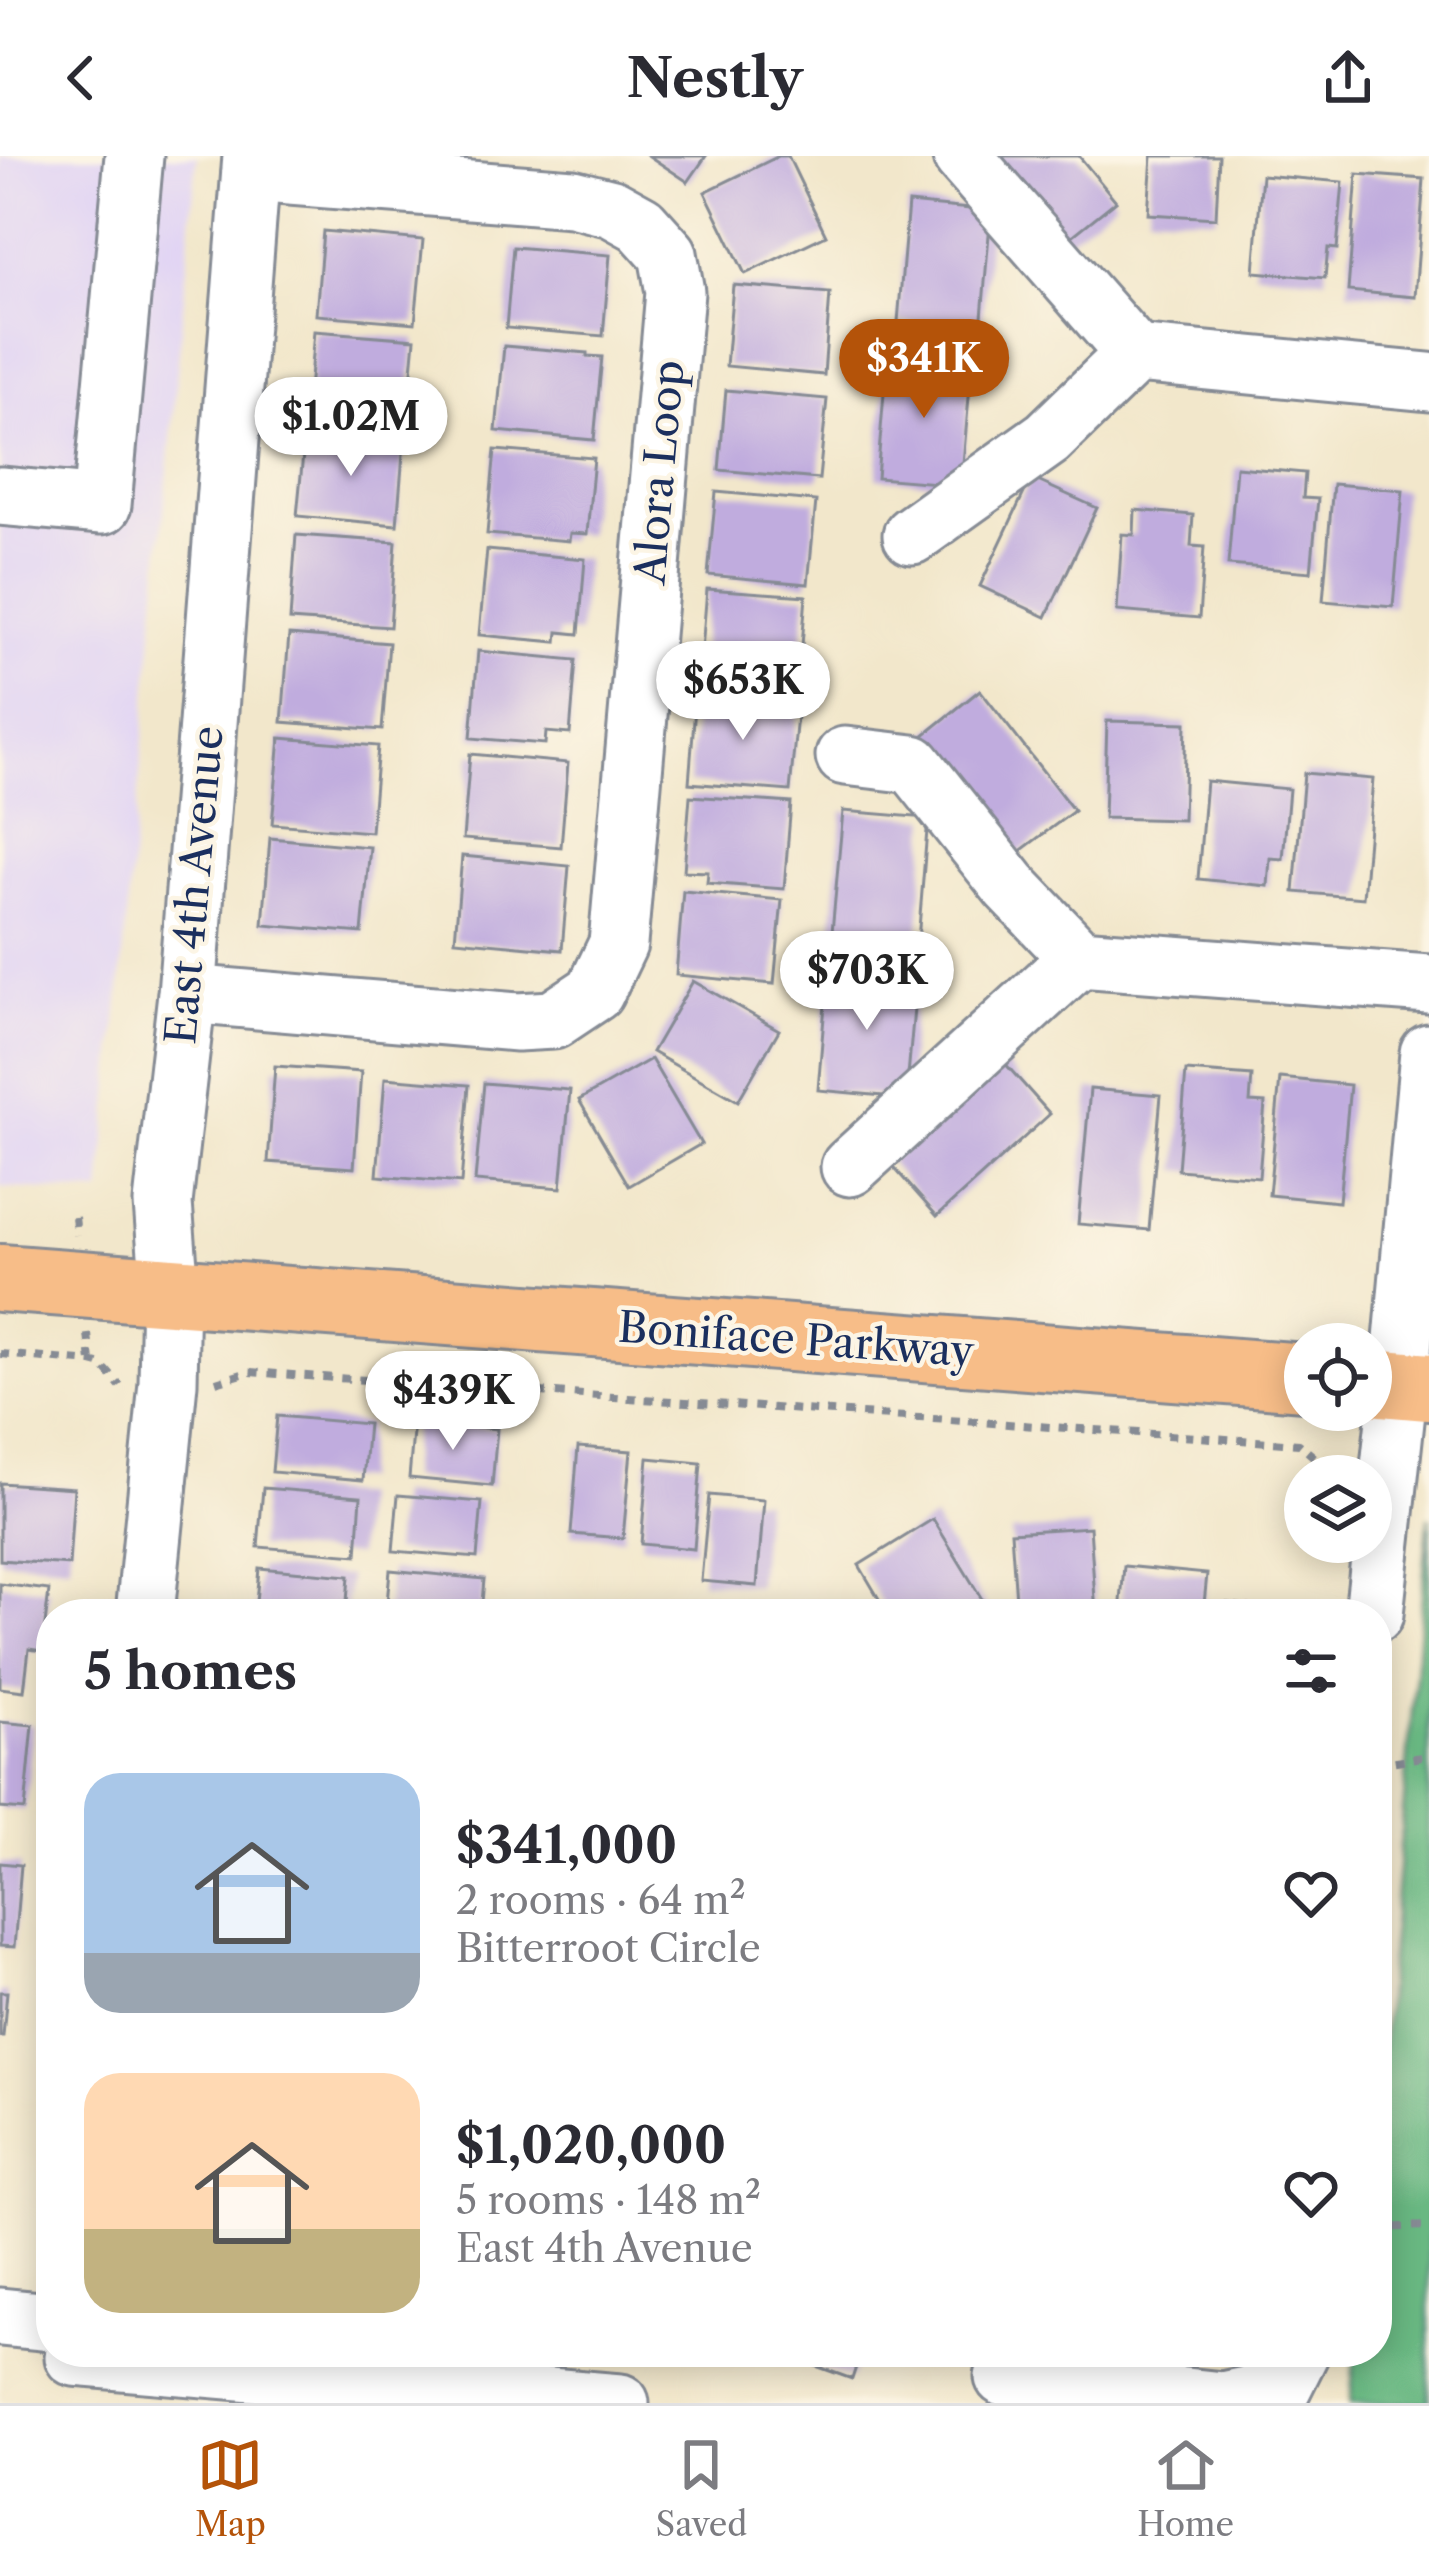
<!DOCTYPE html>
<meta charset="utf-8">
<style>
:root{--surface:#fff;--page:#f2f2f3;--text:#2b2b33;--muted:#7c7c81;--line:#e1e1e2;--accent:#b45309}
body{margin:0;font-family:"Libre Caslon Text",serif;background:var(--page);color:var(--text);height:100vh;display:flex;flex-direction:column;font-size:45px;white-space:nowrap}
*{box-sizing:border-box;margin:0}
p{font-size:39px;color:var(--muted)}
.icon{flex:none;width:66px;height:66px;fill:none;stroke:currentColor;stroke-width:2;stroke-linecap:round;stroke-linejoin:round}
.map{position:relative;flex:1;overflow:hidden}
.drawer{position:absolute;left:36px;top:1443px;width:1356px;height:768px;display:flex;flex-direction:column;background:var(--surface);border-radius:48px;box-shadow:0 6px 30px #0003}
.drawer>*{flex:none}
.fabs{position:absolute;left:1284px;top:1167px;display:grid;gap:24px}
.fabs a{display:grid;place-items:center;width:108px;height:108px;border-radius:50%;background:var(--surface);box-shadow:0 6px 30px #0003;font-size:60px}
.price{position:absolute;translate:-50% -102px;padding:0 27px;border-radius:42px;background:#fff;color:#222;font-size:39px;line-height:78px;filter:drop-shadow(0 3px 6px #0008)}
.price::after{content:'';position:absolute;left:50%;top:72px;width:36px;height:27px;margin-left:-18px;background:inherit;clip-path:polygon(0 0,100% 0,50% 100%)}
.price.active{background:var(--accent);color:#fff}
ul{padding:0;list-style:none}
li{display:flex;align-items:center;gap:36px;height:300px;padding:0 48px}
li span{display:grid;place-items:center;flex:none;width:336px;height:240px;border-radius:36px;color:#555}
li>.icon{margin-inline-start:auto}
span .icon{width:144px;height:144px;fill:#fffc;stroke-width:1}
li b{font-size:51px}
h2{display:flex;justify-content:space-between;align-items:center;height:144px;padding:0 48px;font-size:51px}
header{display:flex;justify-content:space-between;align-items:center;height:156px;padding:0 48px;background:var(--surface);font-size:54px;font-weight:700}
.tabs{display:flex;justify-content:space-around;align-items:center;height:168px;border-top:3px solid var(--line);background:var(--surface);font-size:33px;color:var(--muted)}
.tabs a{display:grid;justify-items:center;gap:6px}
.tabs .active{color:var(--accent)}
.map>svg:first-child{display:block}
</style>
<header><svg class="icon" aria-label="back" viewBox="0 0 24 24"><path d="M15 5l-7 7 7 7"/></svg>Nestly<svg class="icon" aria-label="share" viewBox="0 0 24 24"><path d="M12 15V3M7 8l5-5 5 5M5 13v7h14v-7"/></svg></header>
<div class="map">
<svg width="1429" height="2247" viewBox="0 0 1429 2247">
<rect width="100%" height="100%" fill="#fcf5e5"/>
<filter id="ink" filterUnits="userSpaceOnUse"><feTurbulence type="fractalNoise" baseFrequency=".00833" numOctaves="2"/><feDisplacementMap in="SourceGraphic" scale="24" xChannelSelector="R" yChannelSelector="G"/><feConvolveMatrix kernelMatrix="1 2 1 2 8 2 1 2 1" color-interpolation-filters="sRGB"/></filter>
<filter id="wash" filterUnits="userSpaceOnUse"><feTurbulence type="fractalNoise" baseFrequency=".004" numOctaves="4" result="noise"/><feDisplacementMap in="SourceGraphic" scale="48" xChannelSelector="R" yChannelSelector="G"/><feGaussianBlur stdDeviation="2.7" result="paint"/><feColorMatrix in="noise" values="0 0 0 0 0 0 0 0 0 0 0 0 0 0 0 0 0 1.4 0 .05"/><feComposite in="paint" operator="in"/></filter>
<g filter="url(#wash)">
<rect width="100%" height="100%" fill="#f2e7cb"/>
<polygon fill="#e1d4f4" points="0,0 197,0 101,1037 0,1031"/>
<polygon fill="#69b882" stroke="#427470" stroke-width="3" points="1429,1361 1429,2247 1350,2247 1355,2196 1377,2196 1377,1948"/>
<g id="blocks">
<g fill="#c0acde">
<polygon points="649,0 706,0 688,26"/>
<polygon points="779,0 788,0 826,79 745,118 705,36"/>
<polygon points="987,0 1079,0 1116,45 1060,90"/>
<polygon points="1152,0 1219,0 1216,62 1148,58"/>
<polygon points="1357,18 1424,23 1415,141 1348,135"/>
<polygon points="1262,19 1343,26 1337,93 1328,92 1325,122 1254,116"/>
<polygon points="908,47 991,55 981,173 898,166"/>
<polygon points="323,75 423,84 415,167 316,159"/>
<polygon points="513,91 610,99 603,180 506,172"/>
<polygon points="733,129 830,137 824,219 726,210"/>
<polygon points="314,175 415,183 407,268 307,259"/>
<polygon points="504,190 587,197 587,200 602,201 594,284 496,275"/>
<polygon points="887,201 972,208 961,329 877,322"/>
<polygon points="726,234 827,243 819,323 719,314"/>
<polygon points="305,278 404,286 397,369 297,360"/>
<polygon points="495,294 594,302 587,378 570,377 569,385 487,378"/>
<polygon points="1236,311 1305,317 1303,342 1318,343 1311,416 1228,409"/>
<polygon points="1031,322 1097,352 1046,461 980,430"/>
<polygon points="1333,328 1403,334 1393,451 1323,445"/>
<polygon points="716,336 816,345 808,428 708,419"/>
<polygon points="1135,354 1193,359 1191,390 1204,391 1199,462 1117,455 1122,378 1134,379"/>
<polygon points="296,379 396,386 390,471 290,464"/>
<polygon points="487,394 585,403 579,478 558,476 557,486 479,479"/>
<polygon points="707,433 806,440 799,526 700,518"/>
<polygon points="289,479 389,487 382,574 282,566"/>
<polygon points="478,495 576,504 570,578 546,576 545,588 471,582"/>
<polygon points="980,534 1074,655 1015,699 923,580"/>
<polygon points="696,539 798,548 790,635 689,627"/>
<polygon points="1107,565 1186,567 1183,664 1104,662"/>
<polygon points="280,582 378,590 371,676 272,668"/>
<polygon points="470,598 568,607 561,691 463,683"/>
<polygon points="1304,617 1373,623 1363,742 1294,736"/>
<polygon points="1206,625 1289,633 1283,703 1270,702 1268,730 1198,723"/>
<polygon points="690,640 791,647 784,733 707,727 708,716 684,715"/>
<polygon points="843,655 928,662 918,784 832,776"/>
<polygon points="270,682 370,691 362,777 263,769"/>
<polygon points="462,700 569,710 562,794 455,784"/>
<polygon points="683,735 782,744 774,828 676,819"/>
<polygon points="828,812 917,819 906,942 818,934"/>
<polygon points="693,825 779,874 738,945 652,896"/>
<polygon points="651,903 701,988 629,1030 579,944"/>
<polygon points="1002,904 1050,958 937,1060 889,1006"/>
<polygon points="275,910 361,916 354,1012 268,1006"/>
<polygon points="1186,915 1252,920 1250,946 1265,947 1259,1021 1178,1014"/>
<polygon points="385,922 469,929 461,1027 377,1020"/>
<polygon points="1280,922 1350,929 1339,1046 1269,1039"/>
<polygon points="484,927 570,934 561,1032 475,1025"/>
<polygon points="1090,933 1161,939 1149,1074 1078,1068"/>
<polygon points="277,1260 368,1268 363,1324 272,1316"/>
<polygon points="414,1265 497,1273 492,1330 409,1322"/>
<polygon points="578,1291 631,1295 623,1382 571,1378"/>
<polygon points="648,1302 701,1307 694,1393 641,1388"/>
<polygon points="0,1327 74,1332 69,1409 0,1404"/>
<polygon points="263,1332 361,1340 357,1399 258,1391"/>
<polygon points="398,1339 482,1346 477,1402 393,1395"/>
<polygon points="709,1339 764,1344 757,1430 701,1425"/>
<polygon points="933,1363 988,1453 980,1458 888,1458 859,1409"/>
<polygon points="1090,1371 1096,1458 1017,1458 1011,1376"/>
<polygon points="1124,1410 1207,1418 1203,1458 1120,1458"/>
<polygon points="259,1412 349,1420 346,1458 255,1458"/>
<polygon points="390,1414 484,1423 481,1458 386,1458"/>
<polygon points="0,1428 49,1434 42,1495 29,1493 24,1535 0,1532"/>
<polygon points="1227,1447 1303,1455 1303,1458 1226,1458"/>
<polygon points="0,1566 33,1569 25,1654 0,1652"/>
<polygon points="0,1707 21,1709 14,1791 0,1790"/>
<polygon points="0,1836 7,1836 3,1880 0,1880"/>
<polygon points="777,2196 861,2196 852,2223"/>
</g>
</g>
</g>
<g filter="url(#ink)">
<use href="#blocks" fill-opacity="0" stroke="#868b94" stroke-width="3"/>
<g fill="none" stroke-linecap="round" stroke-linejoin="round">
<g stroke="#868b94" stroke-width="63">
<g id="minor">
<polyline points="962,0 1135,198"/>
<polyline points="1135,198 1429,226"/>
<polyline points="0,340 102,349 134,0"/>
<polyline points="912,379 1048,282 1135,198"/>
<polyline points="845,600 913,608 1010,730 1079,802"/>
<polyline points="1079,802 1429,828"/>
<polyline points="187,838 517,866 553,864 595,836 618,788 675,136 668,98 641,68 612,52 572,42 251,17"/>
<polyline points="850,1011 1079,802"/>
<polyline points="145,1458 168,1227 170,1135 163,1047 187,838 252,0"/>
<polyline points="1374,1458 1399,1228 1429,897"/>
<polyline points="0,2161 51,2166"/>
<polyline points="74,2201 620,2247"/>
<polyline points="1004,2221 1222,2245 1282,2232 1300,2196"/>
</g>
</g>
<g stroke="#868b94" stroke-width="72">
<g id="major">
<polyline points="0,1122 1305,1221"/>
<polyline points="1371,1226 1429,1231"/>
</g>
</g>
<g stroke="#868b94" stroke-width="8" stroke-dasharray="9 9" stroke-linecap="butt">
<polyline points="75,1061 77,1079"/>
<polyline points="88,1178 91,1206"/>
<polyline points="0,1198 91,1206 102,1209 120,1230"/>
<polyline points="216,1226 249,1216 1299,1288 1336,1320"/>
<polyline points="1377,1608 1429,1600"/>
<polyline points="1377,2072 1429,2070"/>
</g>
<use href="#minor" stroke="#fff" stroke-width="57"/>
<use href="#major" stroke="#f7bd88" stroke-width="66"/>
</g>
</g>
<g text-anchor="middle" dominant-baseline="central" stroke-width="9" stroke-linejoin="round" paint-order="stroke">
<g font-size="42" fill="#1b2f5e" stroke="#fcf5e5">
<text transform="translate(659 316) rotate(-85)">Alora Loop</text>
<text transform="translate(194 729) rotate(-85)">East 4th Avenue</text>
<text transform="translate(796 1183) rotate(4)">Boniface Parkway</text>
</g>
</g>
</svg>
<div class="fabs">
<a><svg class="icon" aria-label="locate" viewBox="0 0 24 24"><circle cx="12" cy="12" r="6"/><path d="M12 2v4M12 18v4M2 12h4M18 12h4"/></svg></a>
<a><svg class="icon" aria-label="layers" viewBox="0 0 24 24"><path d="M12 4l9 5-9 5-9-5zM3 14l9 5 9-5"/></svg></a>
</div>
<b class="price active" style="left:924px;top:265px">$341K</b>
<b class="price" style="left:351px;top:323px">$1.02M</b>
<b class="price" style="left:743px;top:587px">$653K</b>
<b class="price" style="left:867px;top:877px">$703K</b>
<b class="price" style="left:453px;top:1297px">$439K</b>
<section class="drawer">
<h2>5 homes<svg class="icon" aria-label="filters" viewBox="0 0 24 24"><path d="M4 7h16M4 17h16"/><circle cx="9" cy="7" r="2"/><circle cx="15" cy="17" r="2"/></svg></h2>
<ul>
<li><span style="background:linear-gradient(#a9c7e8 75%,#9aa5b1 0)"><svg class="icon" aria-label="home" viewBox="0 0 24 24"><path d="M3 11l9-7 9 7M6 9v11h12V9"/></svg></span><div><b>$341,000</b><p>2 rooms · 64 m²</p><p>Bitterroot Circle</p></div><svg class="icon" aria-label="heart" viewBox="0 0 24 24"><path d="M12 20l-8-8c-3-5 5-10 8-4 3-6 11-1 8 4z"/></svg></li>
<li><span style="background:linear-gradient(#ffd9b3 65%,#c2b280 0)"><svg class="icon" aria-label="home" viewBox="0 0 24 24"><path d="M3 11l9-7 9 7M6 9v11h12V9"/></svg></span><div><b>$1,020,000</b><p>5 rooms · 148 m²</p><p>East 4th Avenue</p></div><svg class="icon" aria-label="heart" viewBox="0 0 24 24"><path d="M12 20l-8-8c-3-5 5-10 8-4 3-6 11-1 8 4z"/></svg></li>
</ul>
</section>
</div>
<nav class="tabs">
<a class="active"><svg class="icon" aria-label="map" viewBox="0 0 24 24"><path d="M3 6l6-2 6 2 6-2v14l-6 2-6-2-6 2zM9 4v14M15 6v14"/></svg>Map</a>
<a><svg class="icon" aria-label="saved" viewBox="0 0 24 24"><path d="M7 4h10v16l-5-4-5 4z"/></svg>Saved</a>
<a><svg class="icon" aria-label="home" viewBox="0 0 24 24"><path d="M3 11l9-7 9 7M6 9v11h12V9"/></svg>Home</a>
</nav>
